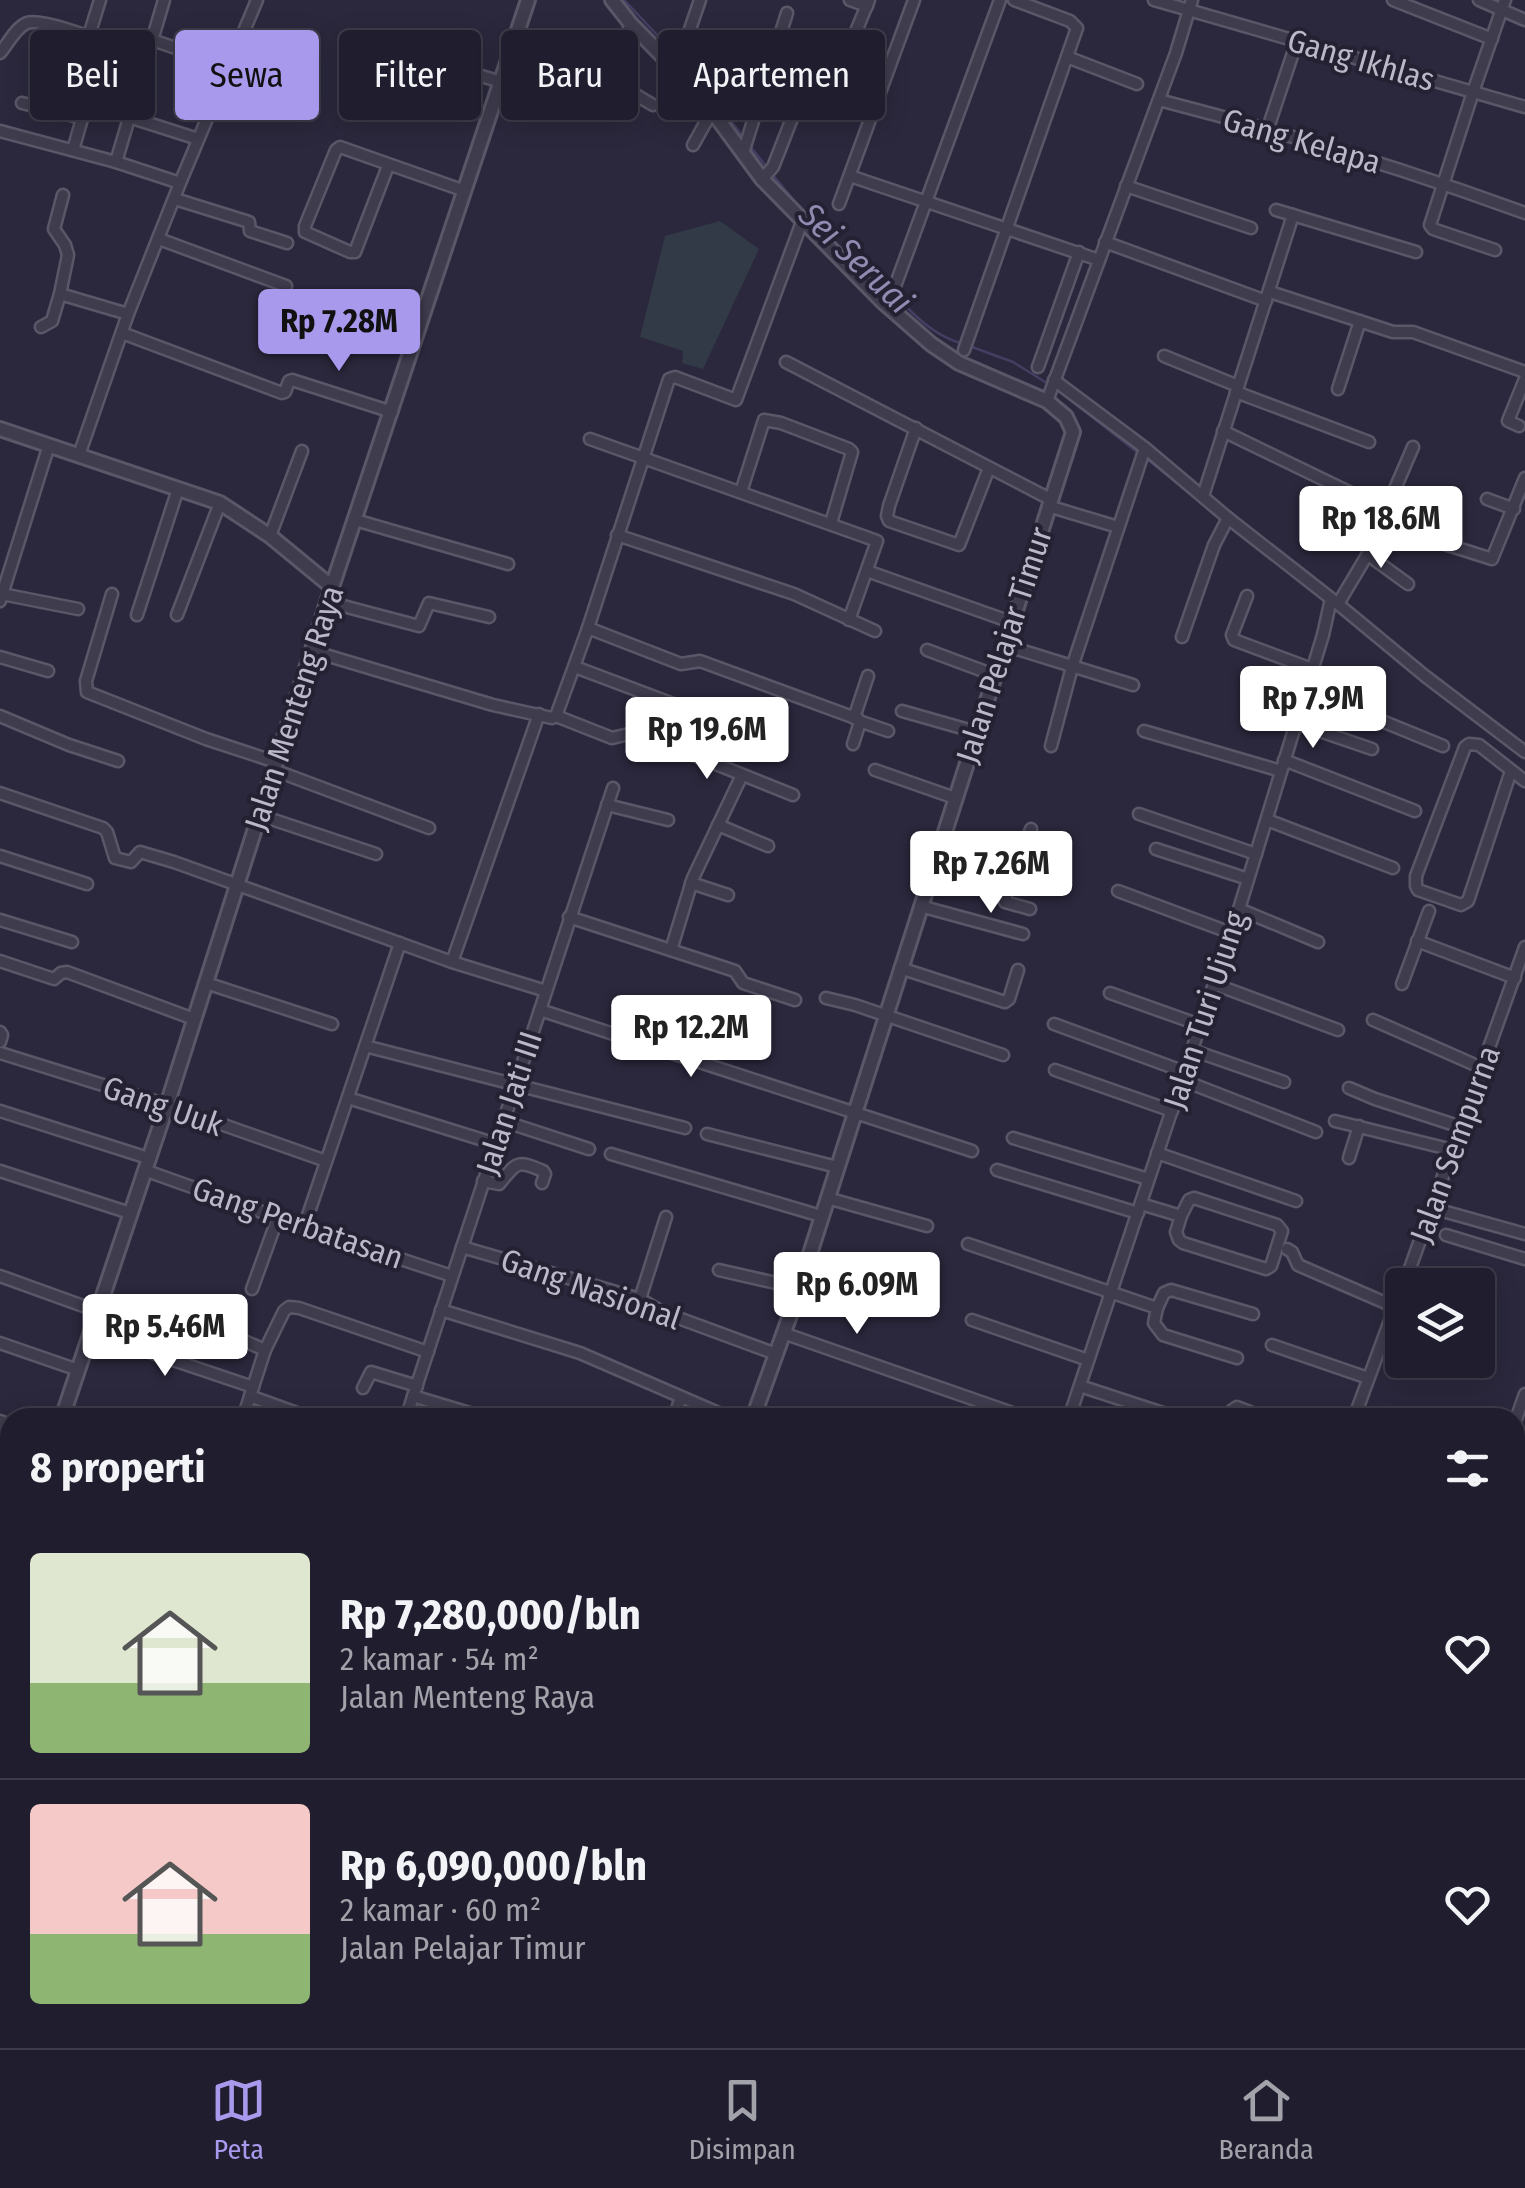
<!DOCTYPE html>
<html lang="id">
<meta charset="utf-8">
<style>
:root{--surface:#201e2e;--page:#2d2b3a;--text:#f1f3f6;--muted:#a2a2aa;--line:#3d3c4a;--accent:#a999ed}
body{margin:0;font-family:"Fira Sans Condensed",sans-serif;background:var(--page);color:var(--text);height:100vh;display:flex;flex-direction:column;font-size:38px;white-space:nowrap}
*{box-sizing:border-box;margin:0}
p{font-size:32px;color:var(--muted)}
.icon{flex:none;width:55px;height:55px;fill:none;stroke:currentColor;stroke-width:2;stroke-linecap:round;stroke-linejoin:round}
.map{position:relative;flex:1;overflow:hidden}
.drawer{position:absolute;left:0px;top:1408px;width:1525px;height:642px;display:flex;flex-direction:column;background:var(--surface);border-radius:30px 30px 0 0;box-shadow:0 5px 25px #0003,0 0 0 2px var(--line)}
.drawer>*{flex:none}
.top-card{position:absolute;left:30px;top:30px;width:1000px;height:90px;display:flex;gap:20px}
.controls{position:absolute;left:1385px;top:1268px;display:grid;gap:20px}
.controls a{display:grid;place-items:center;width:110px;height:110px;border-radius:10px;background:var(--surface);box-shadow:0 5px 25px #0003,0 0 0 2px var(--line);font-size:50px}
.price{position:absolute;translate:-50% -85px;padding:0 22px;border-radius:10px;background:#fff;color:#222;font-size:32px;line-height:65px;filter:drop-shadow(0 2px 5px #0008)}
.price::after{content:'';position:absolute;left:50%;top:60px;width:30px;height:22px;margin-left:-15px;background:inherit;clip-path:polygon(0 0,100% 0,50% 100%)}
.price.selected{background:var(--accent);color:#111}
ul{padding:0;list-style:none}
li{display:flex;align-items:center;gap:30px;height:250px;padding:0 30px}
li+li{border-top:2px solid var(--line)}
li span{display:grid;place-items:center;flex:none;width:280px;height:200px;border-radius:10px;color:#555}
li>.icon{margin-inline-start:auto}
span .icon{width:120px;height:120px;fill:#fffc;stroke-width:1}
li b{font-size:42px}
h2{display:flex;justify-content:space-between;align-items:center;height:120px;padding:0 30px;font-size:42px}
.chip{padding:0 35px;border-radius:10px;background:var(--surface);box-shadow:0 5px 25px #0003,0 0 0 2px var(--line);font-size:35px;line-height:90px}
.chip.selected{background:var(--accent);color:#111}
.menu{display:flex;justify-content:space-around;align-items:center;height:140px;border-top:2px solid var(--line);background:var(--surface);font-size:28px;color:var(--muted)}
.menu a{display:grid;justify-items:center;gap:5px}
.menu .selected{color:var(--accent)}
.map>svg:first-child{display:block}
</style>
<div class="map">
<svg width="1525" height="2048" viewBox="0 0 1525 2048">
<rect width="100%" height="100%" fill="#2b283d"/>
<polygon fill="#313a46" points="720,221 759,249 703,369 682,363 683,351 640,337 665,236"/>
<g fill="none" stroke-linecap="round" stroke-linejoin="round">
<g stroke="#443e62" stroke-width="2.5">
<polyline points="624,0 678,57"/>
<polyline points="684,63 699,79 744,138"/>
<polyline points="749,145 766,166"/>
<polyline points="771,173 807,216"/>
<path d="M830 240C848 255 868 269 885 286 909 308 927 333 960 343"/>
<polyline points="972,347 1013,362 1050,385"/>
<polyline points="1056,389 1137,452"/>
<polyline points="1147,459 1219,517"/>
<polyline points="1233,528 1289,572"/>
</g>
<g stroke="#5a5768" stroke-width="15">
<g id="minor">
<polyline points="850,0 867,6"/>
<polyline points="1154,0 1525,107"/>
<polyline points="1393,0 1492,39"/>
<polyline points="1479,0 1525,20"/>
<polyline points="91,29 100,0"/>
<polyline points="152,40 229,66"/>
<path d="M0 53C8 44 15 28 27 23 40 18 91 37 104 43L73 150"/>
<polyline points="1067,57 1137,84"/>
<polyline points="842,65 869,0"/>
<polyline points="676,70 700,0"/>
<polyline points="607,78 653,105"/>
<polyline points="598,99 631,24"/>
<path d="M1159 100C1283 132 1405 169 1525 213"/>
<polyline points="22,103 82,118"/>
<polyline points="401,107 385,100 382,96 400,51 501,82"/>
<polyline points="129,117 198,139"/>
<polyline points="1268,128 1297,41"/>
<polyline points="0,131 116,162 180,183"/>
<polyline points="693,145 712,111"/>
<polyline points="743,153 787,13"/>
<polyline points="116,162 164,0"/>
<polyline points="388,166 355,252 350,252 305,232 305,226 336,150 340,147 465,191"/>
<polyline points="850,176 1099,260"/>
<polyline points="762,179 773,167 814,62"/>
<polyline points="1126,186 1251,228"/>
<polyline points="63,195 54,229 65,245 68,255 60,294 128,314"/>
<polyline points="175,199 249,222 250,231 287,243"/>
<polyline points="839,204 914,0"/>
<polyline points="1276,210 1416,252"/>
<polyline points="159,239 286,286"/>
<polyline points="1105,242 1266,301"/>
<polyline points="1495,250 1433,229 1430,225 1473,92 1505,0"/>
<polyline points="894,289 1000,0"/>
<polyline points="1270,292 1393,332 1413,332 1525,372"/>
<polyline points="41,327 52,321 60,294"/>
<polyline points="122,333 282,393 285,392 289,381 292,380 392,412"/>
<polyline points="964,350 1077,28 1070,21 1014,0"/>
<polyline points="1164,356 1238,386"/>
<polyline points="786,362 1050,499"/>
<polyline points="1038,367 1079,252"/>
<polyline points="1054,380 1145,448 1228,518 1338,604 1425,676 1525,752"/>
<polyline points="1338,389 1360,321"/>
<polyline points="1236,392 1369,442"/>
<polyline points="1047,401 1176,53 1192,0"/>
<polyline points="1519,426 1508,421 1525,379"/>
<polyline points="916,428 889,506 887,516 889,521 959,545 989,468"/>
<polyline points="1223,431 1380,507 1385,512"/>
<polyline points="590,439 877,541 849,620"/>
<polyline points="79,455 128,314 180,183 257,0"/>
<polyline points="741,492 764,420 781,423 849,449 852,452 831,523"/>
<polyline points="1203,496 1293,215"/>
<polyline points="1487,499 1514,509"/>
<polyline points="1048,506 1118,527"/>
<polyline points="355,520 508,564"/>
<polyline points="1385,525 1492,559 1525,478"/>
<polyline points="617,535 794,594 875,631"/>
<polyline points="270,536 302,451"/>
<polyline points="1368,555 1408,584"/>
<polyline points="867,571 1011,622"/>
<polyline points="2,594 78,609"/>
<polyline points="112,594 86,681 87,692 206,739 276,762"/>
<polyline points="1247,596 1232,635 1234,640 1312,669"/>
<polyline points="0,601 49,445"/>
<polyline points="328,602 419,626 429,603 489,617"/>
<polyline points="1338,604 1385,525 1385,512 1413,447"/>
<polyline points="137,615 178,489"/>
<polyline points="177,615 220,503"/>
<polyline points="588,628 681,664 700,661 858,719 860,722 853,744"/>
<polyline points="1182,637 1214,545 1228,518"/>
<polyline points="1004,645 1133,685"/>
<polyline points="927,650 994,675"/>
<polyline points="312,651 493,705 552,718 556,716 612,738 629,734 646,736 793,795"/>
<polyline points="0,657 48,671"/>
<polyline points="575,667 676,705"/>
<polyline points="1306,690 1443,746"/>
<polyline points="902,711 976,732"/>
<polyline points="0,716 69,745 118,761"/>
<polyline points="556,716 588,628 669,379 675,377 736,400 803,219"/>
<polyline points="854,718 868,676"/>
<polyline points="859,721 888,731"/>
<polyline points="1296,723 1372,749"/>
<polyline points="1144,731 1281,771"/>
<polyline points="1051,746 1072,667 1145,448"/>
<polyline points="1284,760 1415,811"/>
<polyline points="274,770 429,828"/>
<polyline points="875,770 955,798"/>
<polyline points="1511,771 1468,901 1461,905 1418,890 1416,886 1416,876 1465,747 1469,744 1479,745 1525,781"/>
<polyline points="0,793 103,828 107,832 115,858 131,862 140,852 174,862 452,962 546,991"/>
<polyline points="607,805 668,820"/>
<polyline points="1139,814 1256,854"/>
<polyline points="259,815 376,854"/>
<polyline points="1267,820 1393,868"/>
<polyline points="718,825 768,846"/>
<polyline points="1156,849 1248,879"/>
<polyline points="0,856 87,884"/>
<polyline points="934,863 1011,883 1031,829"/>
<polyline points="691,883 728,895"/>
<polyline points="1008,883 1005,902 1030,909"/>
<polyline points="1118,891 1231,933"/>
<polyline points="920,906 1023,934"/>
<polyline points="1239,909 1318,942"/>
<polyline points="569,917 735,971 743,983 795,1000"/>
<polyline points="0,920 72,942"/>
<polyline points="1417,941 1515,978"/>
<polyline points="671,950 693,878 742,775"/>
<polyline points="0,961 54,979 61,973 67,972 194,1019"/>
<polyline points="452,962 539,714"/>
<polyline points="900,968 1005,1002 1009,999 1018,970"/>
<polyline points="206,983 332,1024"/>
<polyline points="1214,984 1338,1030"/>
<polyline points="1402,984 1429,911"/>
<polyline points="1110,993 1200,1025"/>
<polyline points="826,998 855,1005 1003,1055"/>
<polyline points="540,1010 972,1151"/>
<polyline points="1373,1020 1482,1068"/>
<polyline points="1054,1024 1185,1072"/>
<polyline points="0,1032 2,1035 0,1042"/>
<polyline points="365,1046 685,1128"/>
<polyline points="1192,1050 1284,1082"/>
<polyline points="0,1053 167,1105 326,1161"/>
<polyline points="1055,1070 1172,1111"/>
<polyline points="1182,1080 1316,1132"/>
<polyline points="1349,1088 1375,1099 1461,1127"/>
<polyline points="348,1098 496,1144"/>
<polyline points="0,1111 148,1158"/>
<polyline points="503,1121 589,1149"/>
<polyline points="1335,1121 1453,1150"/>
<polyline points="707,1134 837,1167"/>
<polyline points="1013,1138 1148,1179"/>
<polyline points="1157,1153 1296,1201"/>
<polyline points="611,1154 821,1216"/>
<polyline points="1349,1158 1359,1126"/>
<polyline points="144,1170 304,1227 452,1276"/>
<polyline points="997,1170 1138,1213"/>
<polyline points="0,1171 130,1213"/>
<path d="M483 1181 499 1184C517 1163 515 1159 543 1171L545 1174 542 1183"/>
<polyline points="827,1198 927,1226"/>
<polyline points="1141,1204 1181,1216 1189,1200 1194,1198 1277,1225 1282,1231 1271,1266 1266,1269 1183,1243 1179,1240 1176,1232 1181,1216"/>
<polyline points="1432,1208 1525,1234"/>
<polyline points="304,1227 400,943"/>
<polyline points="1446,1235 1525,1259"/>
<polyline points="968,1244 1157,1308"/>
<polyline points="462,1247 640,1299 662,1312 776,1354"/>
<polyline points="1287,1249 1292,1252 1298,1265 1395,1307"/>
<polyline points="719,1270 798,1288"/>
<polyline points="0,1276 97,1311"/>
<polyline points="1404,1285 1525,947"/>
<polyline points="252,1289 278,1217"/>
<polyline points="640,1299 666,1217"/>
<polyline points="441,1310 580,1353 730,1418"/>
<polyline points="1478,1313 1486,1317 1489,1321 1481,1345"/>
<polyline points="972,1320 1088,1360"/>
<polyline points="210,1326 265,1350"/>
<polyline points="91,1328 141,1345 152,1353 253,1387"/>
<polyline points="783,1333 1027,1418"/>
<polyline points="0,1343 78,1370"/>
<polyline points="1272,1345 1368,1378"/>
<polyline points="1237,1358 1163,1335 1154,1323 1157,1308 1164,1293 1171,1290 1253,1314"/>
<polyline points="1080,1386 1178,1418"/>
<polyline points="363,1388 371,1372 417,1386"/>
<polyline points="250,1396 311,1418"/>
<polyline points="413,1396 486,1418"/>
<polyline points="243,1418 265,1350 284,1311 289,1307 299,1308 428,1352"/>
<polyline points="406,1418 613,788"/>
<polyline points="674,1418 681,1397"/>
<polyline points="1069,1418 1239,909 1323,635 1331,599"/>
<polyline points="1228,1418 1231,1411 1237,1407 1265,1418"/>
<polyline points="1354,1418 1402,1288"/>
<polyline points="0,1421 10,1425"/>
<polyline points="1515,1422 1525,1394"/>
<polyline points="1515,1509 1525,1513"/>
<polyline points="0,1528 10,1532"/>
<polyline points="1515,1576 1525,1579"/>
<polyline points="0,1633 10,1637"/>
<polyline points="1515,1719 1525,1722"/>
<polyline points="0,1865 10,1871"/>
<polyline points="1515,1886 1525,1888"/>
<polyline points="1515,1995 1525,1998"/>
<polyline points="114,2046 118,2048"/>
<polyline points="64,2048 67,2040"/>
<polyline points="194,2048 197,2040"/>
<polyline points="332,2048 335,2040"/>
<polyline points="1150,2048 1152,2040"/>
<polyline points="1313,2048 1315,2040"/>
</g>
</g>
<g stroke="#5a5768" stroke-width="18">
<g id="tertiary">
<polyline points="612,0 631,24 676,70 712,111 762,179 883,302 931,344 959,363 1047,401 1066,417 1073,432 793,1307 753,1418"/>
<polyline points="0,429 220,503 270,536 332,587"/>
<polyline points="62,1418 167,1105 332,587 528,0"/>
<polyline points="0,1611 10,1579"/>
<polyline points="1515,1931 1525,1900"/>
<polyline points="524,2048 526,2040"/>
<polyline points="1479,2048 1481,2040"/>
</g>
</g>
<g stroke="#484557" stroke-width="19">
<g id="secondary">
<polyline points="0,1741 10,1747"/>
<polyline points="486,2040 499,2048"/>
<polyline points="985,2040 1013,2048"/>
<polyline points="864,2048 866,2040"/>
</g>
</g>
<use href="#minor" stroke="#3f3c4e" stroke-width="10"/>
<use href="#tertiary" stroke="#3f3c4e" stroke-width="12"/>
<use href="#secondary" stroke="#4f4a60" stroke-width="14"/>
</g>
<g text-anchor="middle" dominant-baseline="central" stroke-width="8" stroke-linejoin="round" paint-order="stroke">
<g font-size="32" fill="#bbb8c8" stroke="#242133">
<text transform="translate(1361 60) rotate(16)">Gang Ikhlas</text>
<text transform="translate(1302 141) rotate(16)">Gang Kelapa</text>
<text transform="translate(1004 645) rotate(-72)">Jalan Pelajar Timur</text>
<text transform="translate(294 708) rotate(-72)">Jalan Menteng Raya</text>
<text transform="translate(1205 1010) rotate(-72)">Jalan Turi Ujung</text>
<text transform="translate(509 1103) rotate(-72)">Jalan Jati III</text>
<text transform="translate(163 1106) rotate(19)">Gang Uuk</text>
<text transform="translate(1455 1144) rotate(-70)">Jalan Sempurna</text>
<text transform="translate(298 1223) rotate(19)">Gang Perbatasan</text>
<text transform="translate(591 1289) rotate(19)">Gang Nasional</text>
</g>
<g font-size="35" font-style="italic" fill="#908bb1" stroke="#242133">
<text transform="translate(856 258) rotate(44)">Sei Seruai</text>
</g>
</g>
</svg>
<div class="controls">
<a><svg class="icon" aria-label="layers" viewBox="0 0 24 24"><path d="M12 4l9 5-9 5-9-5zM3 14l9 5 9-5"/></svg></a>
</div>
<b class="price selected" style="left:339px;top:374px">Rp 7.28M</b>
<b class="price" style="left:1381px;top:571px">Rp 18.6M</b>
<b class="price" style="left:1313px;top:751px">Rp 7.9M</b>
<b class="price" style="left:707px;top:782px">Rp 19.6M</b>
<b class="price" style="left:991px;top:916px">Rp 7.26M</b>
<b class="price" style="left:691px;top:1080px">Rp 12.2M</b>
<b class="price" style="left:857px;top:1337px">Rp 6.09M</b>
<b class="price" style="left:165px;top:1379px">Rp 5.46M</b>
<div class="top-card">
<a class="chip">Beli</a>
<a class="chip selected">Sewa</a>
<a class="chip">Filter</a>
<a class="chip">Baru</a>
<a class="chip">Apartemen</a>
</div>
<section class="drawer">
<h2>8 properti<svg class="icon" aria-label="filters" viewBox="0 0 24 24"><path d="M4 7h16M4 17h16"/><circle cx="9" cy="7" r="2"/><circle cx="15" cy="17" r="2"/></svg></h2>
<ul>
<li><span style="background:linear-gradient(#dfe7d0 65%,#8fb573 0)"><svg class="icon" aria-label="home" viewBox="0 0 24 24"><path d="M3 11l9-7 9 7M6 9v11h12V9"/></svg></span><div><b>Rp 7,280,000/bln</b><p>2 kamar · 54 m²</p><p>Jalan Menteng Raya</p></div><svg class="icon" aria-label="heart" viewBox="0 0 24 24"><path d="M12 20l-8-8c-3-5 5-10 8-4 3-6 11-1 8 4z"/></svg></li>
<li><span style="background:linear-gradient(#f6c9c9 65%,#8fb573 0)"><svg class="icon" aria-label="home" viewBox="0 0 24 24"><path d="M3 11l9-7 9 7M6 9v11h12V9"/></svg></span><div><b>Rp 6,090,000/bln</b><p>2 kamar · 60 m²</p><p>Jalan Pelajar Timur</p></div><svg class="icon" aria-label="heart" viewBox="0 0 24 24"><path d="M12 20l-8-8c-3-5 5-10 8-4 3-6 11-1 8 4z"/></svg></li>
</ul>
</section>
</div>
<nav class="menu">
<a class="selected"><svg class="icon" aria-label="map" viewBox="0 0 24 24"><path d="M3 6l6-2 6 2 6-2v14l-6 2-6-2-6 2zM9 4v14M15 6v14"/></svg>Peta</a>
<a><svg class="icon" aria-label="saved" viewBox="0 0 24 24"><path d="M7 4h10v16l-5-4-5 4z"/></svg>Disimpan</a>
<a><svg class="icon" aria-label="home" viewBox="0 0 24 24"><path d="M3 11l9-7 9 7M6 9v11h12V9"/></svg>Beranda</a>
</nav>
